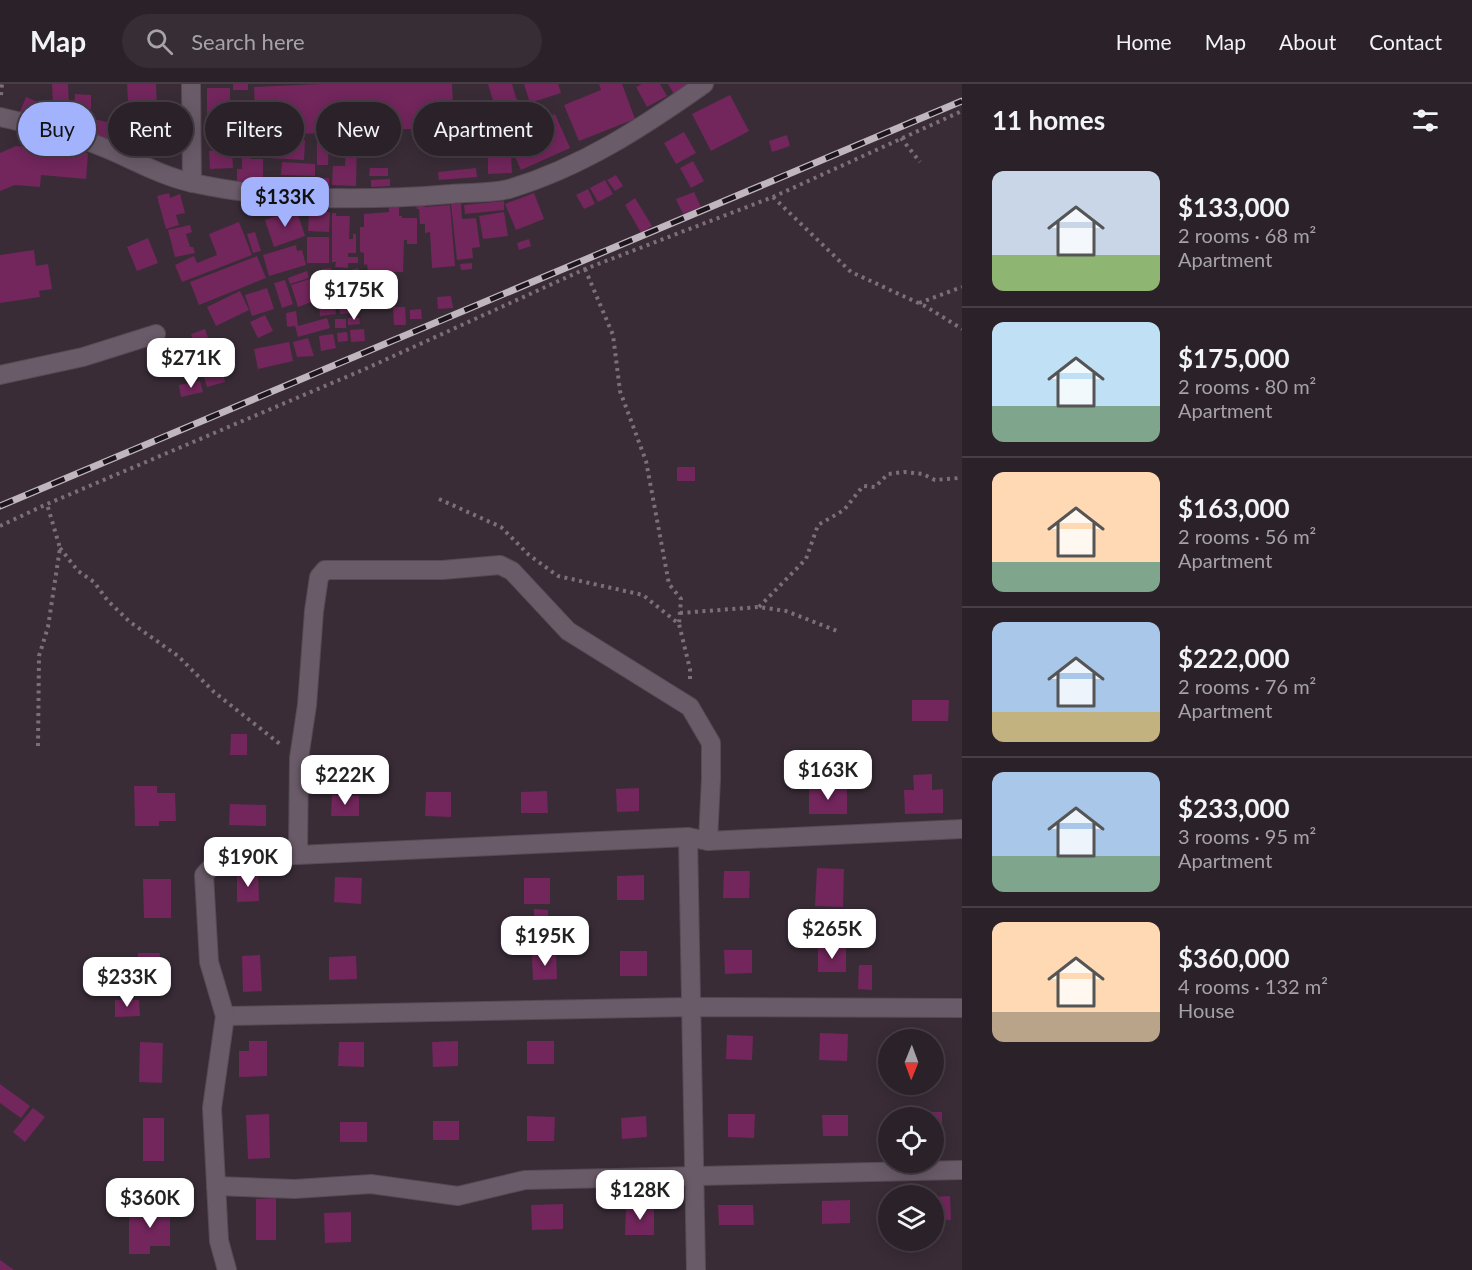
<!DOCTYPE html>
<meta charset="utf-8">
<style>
:root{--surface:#2b2129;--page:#372e35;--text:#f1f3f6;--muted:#a6a3a8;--line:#473e46;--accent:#a2b2fd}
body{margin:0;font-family:Lato,sans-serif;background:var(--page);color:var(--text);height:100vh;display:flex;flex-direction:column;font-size:22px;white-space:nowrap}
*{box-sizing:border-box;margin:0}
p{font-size:20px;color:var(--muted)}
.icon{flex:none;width:33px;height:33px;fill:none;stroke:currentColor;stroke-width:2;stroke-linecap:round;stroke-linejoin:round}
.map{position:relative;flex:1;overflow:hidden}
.panel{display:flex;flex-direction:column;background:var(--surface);width:510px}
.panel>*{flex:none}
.top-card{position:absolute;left:18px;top:18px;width:570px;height:54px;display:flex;gap:12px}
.needle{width:39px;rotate:181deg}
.controls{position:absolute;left:878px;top:945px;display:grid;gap:12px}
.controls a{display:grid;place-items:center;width:66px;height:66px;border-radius:50%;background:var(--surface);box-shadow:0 3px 15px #0003,0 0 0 2px var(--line);font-size:30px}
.price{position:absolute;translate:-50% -51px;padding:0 14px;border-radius:12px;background:#fff;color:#222;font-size:20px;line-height:39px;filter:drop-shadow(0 2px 3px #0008)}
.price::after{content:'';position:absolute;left:50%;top:36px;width:18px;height:14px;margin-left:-9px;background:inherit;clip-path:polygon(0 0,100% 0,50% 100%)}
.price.on{background:var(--accent);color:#111}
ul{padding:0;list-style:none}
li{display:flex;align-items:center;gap:18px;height:150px;padding:0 30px}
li+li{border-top:2px solid var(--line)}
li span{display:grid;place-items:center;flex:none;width:168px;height:120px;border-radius:12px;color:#555}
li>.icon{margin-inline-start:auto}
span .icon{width:72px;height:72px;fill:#fffc;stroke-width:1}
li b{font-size:26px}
h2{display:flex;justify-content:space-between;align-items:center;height:72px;padding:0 30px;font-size:26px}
.chip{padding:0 21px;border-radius:27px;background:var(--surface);box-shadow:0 3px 15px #0003,0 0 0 2px var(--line);font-size:21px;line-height:54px}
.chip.on{background:var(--accent);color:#111}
header{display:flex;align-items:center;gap:36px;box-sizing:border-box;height:84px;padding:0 30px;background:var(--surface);border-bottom:2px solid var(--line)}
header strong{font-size:28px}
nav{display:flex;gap:33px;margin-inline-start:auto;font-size:21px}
.search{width:420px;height:54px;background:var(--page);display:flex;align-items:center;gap:15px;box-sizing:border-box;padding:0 21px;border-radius:33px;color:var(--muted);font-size:22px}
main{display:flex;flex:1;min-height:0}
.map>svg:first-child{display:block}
</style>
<header>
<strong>Map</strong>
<div class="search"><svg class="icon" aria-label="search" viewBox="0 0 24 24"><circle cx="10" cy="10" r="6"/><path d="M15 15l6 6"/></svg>Search here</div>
<nav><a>Home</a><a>Map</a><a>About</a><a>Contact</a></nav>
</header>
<main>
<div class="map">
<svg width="962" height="1186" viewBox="0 0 962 1186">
<rect width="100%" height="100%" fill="#392c37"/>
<g fill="#72265c">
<polygon points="52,0 68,0 69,20 53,21"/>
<polygon points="127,0 156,0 159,71 131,72"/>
<rect x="233" y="0" width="15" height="6"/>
<polygon points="320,0 452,0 454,43 256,52 254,3"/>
<polygon points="488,0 512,0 516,14 538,38 555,30 570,64 521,86 506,52 538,38 502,46"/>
<polygon points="524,0 558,0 561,9 530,19"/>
<polygon points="599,0 622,0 635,35 579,57 564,21 601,6"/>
<polygon points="642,0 660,0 667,12 647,23 636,3"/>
<polygon points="668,0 690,0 674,10"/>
<rect x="207" y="4" width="23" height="30"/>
<polygon points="75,10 91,11 91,25 74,24"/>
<polygon points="730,11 749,47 711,67 692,30"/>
<polygon points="26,13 60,27 53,44 19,30"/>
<polygon points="70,30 126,42 122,59 66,47"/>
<polygon points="230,40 231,61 209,63 208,41"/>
<polygon points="501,48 503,66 447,72 445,54"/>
<polygon points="684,48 696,69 676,80 664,59"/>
<polygon points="244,50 253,50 252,65 243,64"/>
<polygon points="787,51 790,62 772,68 769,57"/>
<polygon points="283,55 305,56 304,76 268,74 269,59 283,60"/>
<polygon points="317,55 329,55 328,81 317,81"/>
<polygon points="257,58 267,58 267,70 256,69"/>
<polygon points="346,58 357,58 356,102 332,101 333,82 345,82"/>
<polygon points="16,62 88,69 86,95 41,91 40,103 15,101 0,107 0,69"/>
<polygon points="232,65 233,84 210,85 209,67"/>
<polygon points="242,71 250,71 250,75 263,75 263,97 237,97 237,85 242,85"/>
<polygon points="511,71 512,89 488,90 488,72"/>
<polygon points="693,77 704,97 691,104 680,84"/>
<polygon points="282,78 315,80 315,92 281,91"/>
<polygon points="370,84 388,84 388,92 369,92"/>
<polygon points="476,84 477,93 439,96 438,88"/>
<polygon points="616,91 623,102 615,107 607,96"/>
<polygon points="329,94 330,107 309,108 308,95"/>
<polygon points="390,95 390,102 371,103 371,96"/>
<polygon points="605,96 613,110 598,118 590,104"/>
<polygon points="588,105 595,120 584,125 576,111"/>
<polygon points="694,108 701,123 683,130 676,115"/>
<polygon points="169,109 170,114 180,110 185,129 176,131 179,141 166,145 157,112"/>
<polygon points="534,109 544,135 516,146 505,120"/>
<polygon points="635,114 652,142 641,149 625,121"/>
<polygon points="504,117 504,126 465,130 464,121"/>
<polygon points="461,119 462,135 476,134 480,163 472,164 473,174 457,176 451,120"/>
<polygon points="416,120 424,120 425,123 450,121 455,182 432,184 430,148 425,149 425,140 420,140 419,125 417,125"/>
<polygon points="389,123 399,123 399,132 402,132 402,134 417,134 417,160 407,160 407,156 404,156 403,188 393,188 392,205 370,205 367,180 364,181 364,169 360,168 360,143 364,143 364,130 389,128"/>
<polygon points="296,125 305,152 274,163 265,136"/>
<polygon points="309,127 330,128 329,148 308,147"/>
<polygon points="504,128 508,152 483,155 479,132"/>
<polygon points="332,129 336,129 336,132 350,132 349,155 353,155 353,150 356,150 356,169 348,169 348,173 358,173 358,179 348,179 348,184 335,183 336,178 332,178"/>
<polygon points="239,138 252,171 182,198 175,181 194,172 197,179 217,171 209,150"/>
<polygon points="190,141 192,148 186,150 190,163 193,163 195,169 175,173 168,146"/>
<polygon points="255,148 261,167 253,169 247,150"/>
<rect x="307" y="153" width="22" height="26"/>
<polygon points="148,154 158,179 137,187 127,163"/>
<polygon points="529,155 531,162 519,166 517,159"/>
<polygon points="296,161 297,167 302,166 306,181 269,192 263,171"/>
<polygon points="34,166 36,182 48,180 52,205 39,207 40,213 0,219 0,171"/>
<polygon points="257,172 266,194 199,221 190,198"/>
<polygon points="472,179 472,185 461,186 460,180"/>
<polygon points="331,184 336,230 320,232 318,214 324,214 321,185"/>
<polygon points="358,184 364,208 345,212 339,189"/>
<polygon points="307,187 309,194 290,200 288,194"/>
<polygon points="310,195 317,216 298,223 291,201"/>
<polygon points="285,196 293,220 282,224 274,199"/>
<polygon points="267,204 274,225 252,232 245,211"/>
<polygon points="240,207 249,226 216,242 207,223"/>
<polygon points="451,212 453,224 438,225 437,213"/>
<polygon points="359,215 360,228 340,230 339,216"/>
<polygon points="393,223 405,223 406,241 394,241"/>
<polygon points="421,225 422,235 410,235 410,226"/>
<polygon points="296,227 298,242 327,234 330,244 298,253 295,242 287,243 286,229"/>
<polygon points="265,231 273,247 258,254 250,238"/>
<polygon points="348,234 359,234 360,240 348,241"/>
<rect x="335" y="235" width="11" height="9"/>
<polygon points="205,245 209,257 194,262 191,250"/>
<polygon points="364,245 365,257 351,258 350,246"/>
<polygon points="347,248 348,257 338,258 337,249"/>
<polygon points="333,250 336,264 321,267 319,252"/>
<polygon points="308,254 314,272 297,273 293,258"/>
<polygon points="289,258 293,277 258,285 254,265"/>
<polygon points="197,271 197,280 185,281 185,272"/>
<polygon points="223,288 225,298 207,303 204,293"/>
<polygon points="200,297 203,308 181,313 179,301"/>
<rect x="677" y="383" width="18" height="14"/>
<polygon points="912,616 949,616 948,637 912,637"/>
<polygon points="231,650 247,650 247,671 230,671"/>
<polygon points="932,690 932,706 943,705 943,729 905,730 904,706 914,706 913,691"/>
<polygon points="134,702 157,702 157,709 175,709 176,737 159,737 159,742 135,742"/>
<polygon points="639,704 639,727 617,728 616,705"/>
<rect x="809" y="704" width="38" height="26"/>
<polygon points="547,707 548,729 521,729 521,708"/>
<polygon points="426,708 451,708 451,733 425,732"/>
<polygon points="332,711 359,712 359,732 331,732"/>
<polygon points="230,720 266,721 266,742 229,741"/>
<polygon points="817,784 844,785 843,823 815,822"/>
<polygon points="724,787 750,787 749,814 723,814"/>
<polygon points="237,790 258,790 259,817 237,818"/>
<polygon points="644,791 644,816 617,816 617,792"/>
<polygon points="335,793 362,794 361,820 334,818"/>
<rect x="524" y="794" width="26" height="26"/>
<polygon points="143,795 171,795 171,834 144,834"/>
<polygon points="534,825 548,826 548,837 534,836"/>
<polygon points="788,835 799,836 799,844 788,843"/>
<rect x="818" y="864" width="28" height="24"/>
<polygon points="724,866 752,866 752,889 725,890"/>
<rect x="620" y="867" width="27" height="25"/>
<polygon points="138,869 160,869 159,910 137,909"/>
<polygon points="556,869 557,895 533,896 532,871"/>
<polygon points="260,871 262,907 243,908 242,872"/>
<polygon points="356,872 357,895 329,896 329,873"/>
<polygon points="859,881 872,881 872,906 858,905"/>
<polygon points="115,916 139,916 140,932 115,933"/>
<polygon points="820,949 848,950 847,977 819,976"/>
<polygon points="727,951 753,952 752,976 726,975"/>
<polygon points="249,957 267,957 267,992 239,993 239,967 249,967"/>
<polygon points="458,957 458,982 433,983 432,958"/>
<rect x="527" y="957" width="27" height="23"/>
<polygon points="140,958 163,959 162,999 139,998"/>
<polygon points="339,958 364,958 364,983 338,982"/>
<polygon points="0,1000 30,1022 21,1034 0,1019"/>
<polygon points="33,1024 45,1033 25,1058 13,1048"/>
<polygon points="916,1028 942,1028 942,1053 933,1053 933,1034 916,1034"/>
<polygon points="269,1030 270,1074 248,1075 246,1031"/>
<polygon points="728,1030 755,1030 754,1054 728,1053"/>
<polygon points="822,1031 848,1031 848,1052 823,1052"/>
<polygon points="527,1032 555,1033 554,1057 527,1057"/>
<polygon points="646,1032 647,1053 622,1055 621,1034"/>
<rect x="143" y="1034" width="21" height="43"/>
<rect x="433" y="1037" width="26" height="19"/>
<rect x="340" y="1038" width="27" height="20"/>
<polygon points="950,1112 951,1136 933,1136 933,1113"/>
<polygon points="276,1114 276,1156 256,1156 256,1115"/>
<polygon points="850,1116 850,1139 822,1140 822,1117"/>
<polygon points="150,1120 170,1120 170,1162 150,1162 150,1170 129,1170 129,1129 150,1129"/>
<polygon points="563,1120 563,1145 532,1146 531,1121"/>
<polygon points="718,1121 753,1121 754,1141 719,1141"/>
<polygon points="626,1122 654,1122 654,1151 625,1151"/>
<polygon points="351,1128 351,1158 325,1159 324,1129"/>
<polygon points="0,1176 14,1186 0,1186"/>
</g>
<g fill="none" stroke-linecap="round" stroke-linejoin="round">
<g stroke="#564b55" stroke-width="20">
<g id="minor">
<polyline points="191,0 192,99"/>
<path d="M0 33C34 41 68 49 100 62 131 74 160 92 193 99 275 117 367 117 451 110 469 108 491 110 509 105 582 83 643 43 704 0"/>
<polyline points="0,291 83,273 156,250"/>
<polyline points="688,753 696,1186"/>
<polyline points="298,770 299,674 307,621 314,527 319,493 325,486 442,486 500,481 512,487 568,547 690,623 711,659 711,695 708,757"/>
<polyline points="225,932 690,923 962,924"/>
<polyline points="216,1102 295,1105 371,1100 458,1112 525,1096 962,1086"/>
<polyline points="227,1186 219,1157 212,1024 225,932 209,878 204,791 215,779 231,774 688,753 708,757 962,745"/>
</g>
</g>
<g stroke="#7b6f79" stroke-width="4" stroke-dasharray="3 4.5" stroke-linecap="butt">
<polyline points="1,11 2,0"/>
<polyline points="901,54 920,78"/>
<polyline points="773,113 851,188 925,222 962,245"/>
<polyline points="585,185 613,251 620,307 646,377 669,500 681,515 679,540"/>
<polyline points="919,219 962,203"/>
<polyline points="439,415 501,443 529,471 558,492 643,511 679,540 690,585 690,598"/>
<polyline points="0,442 47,420 365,285 585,185 773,113 962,27"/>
<polyline points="60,464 78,487 94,498 108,517 130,538 178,572 214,608 280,660"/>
<polyline points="759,523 806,475 818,441 844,426 863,402 875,403 888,390 904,388 923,390 935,396 959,394"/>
<polyline points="680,529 759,523 786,527 837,547"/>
<polyline points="38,662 39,572 48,543 60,464 47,420"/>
</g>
<use href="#minor" stroke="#6a5b68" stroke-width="18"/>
<g stroke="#c0b6be" stroke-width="7">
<polyline id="rail" points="0,422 962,17"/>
</g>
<use href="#rail" stroke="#1c161c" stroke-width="4.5" stroke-dasharray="14" stroke-linecap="butt"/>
</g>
</svg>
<div class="controls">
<a><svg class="needle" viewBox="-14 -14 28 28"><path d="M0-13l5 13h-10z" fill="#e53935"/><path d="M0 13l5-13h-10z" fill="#a6a3a8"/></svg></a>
<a><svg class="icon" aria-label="locate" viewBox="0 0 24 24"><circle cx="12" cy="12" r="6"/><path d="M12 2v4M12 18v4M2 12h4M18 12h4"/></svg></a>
<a><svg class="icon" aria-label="layers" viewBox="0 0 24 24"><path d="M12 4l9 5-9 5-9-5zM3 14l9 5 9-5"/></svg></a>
</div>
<b class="price on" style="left:285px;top:144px">$133K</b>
<b class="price" style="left:354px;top:237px">$175K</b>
<b class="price" style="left:191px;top:305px">$271K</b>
<b class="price" style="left:828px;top:717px">$163K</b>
<b class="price" style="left:345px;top:722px">$222K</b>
<b class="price" style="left:248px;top:804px">$190K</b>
<b class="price" style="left:832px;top:876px">$265K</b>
<b class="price" style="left:545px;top:883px">$195K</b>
<b class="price" style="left:127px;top:924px">$233K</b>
<b class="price" style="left:640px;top:1137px">$128K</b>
<b class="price" style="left:150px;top:1145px">$360K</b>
<div class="top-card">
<a class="chip on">Buy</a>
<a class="chip">Rent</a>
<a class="chip">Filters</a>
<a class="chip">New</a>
<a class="chip">Apartment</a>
</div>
</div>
<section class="panel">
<h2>11 homes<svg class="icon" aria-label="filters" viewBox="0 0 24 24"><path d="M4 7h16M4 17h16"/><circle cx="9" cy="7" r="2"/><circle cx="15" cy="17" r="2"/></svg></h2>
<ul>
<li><span style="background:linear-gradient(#c9d6e8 70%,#8fb573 0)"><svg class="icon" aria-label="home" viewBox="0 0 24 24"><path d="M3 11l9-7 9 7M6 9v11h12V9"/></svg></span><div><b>$133,000</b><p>2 rooms · 68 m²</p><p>Apartment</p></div></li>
<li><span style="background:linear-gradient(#bfe0f5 70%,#7fa58c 0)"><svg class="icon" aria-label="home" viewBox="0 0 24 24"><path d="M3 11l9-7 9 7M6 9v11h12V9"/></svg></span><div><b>$175,000</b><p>2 rooms · 80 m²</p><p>Apartment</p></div></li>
<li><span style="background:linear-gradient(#ffd9b3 75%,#7fa58c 0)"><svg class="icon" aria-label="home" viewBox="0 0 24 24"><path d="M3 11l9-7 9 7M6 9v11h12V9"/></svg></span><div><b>$163,000</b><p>2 rooms · 56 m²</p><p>Apartment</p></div></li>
<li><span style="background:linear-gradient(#a9c7e8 75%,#c2b280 0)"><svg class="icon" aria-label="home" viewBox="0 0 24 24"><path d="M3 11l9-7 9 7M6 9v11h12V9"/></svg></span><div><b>$222,000</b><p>2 rooms · 76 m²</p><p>Apartment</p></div></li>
<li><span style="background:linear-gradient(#a9c7e8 70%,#7fa58c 0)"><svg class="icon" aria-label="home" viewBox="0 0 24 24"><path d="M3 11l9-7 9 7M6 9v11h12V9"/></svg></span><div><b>$233,000</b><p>3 rooms · 95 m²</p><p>Apartment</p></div></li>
<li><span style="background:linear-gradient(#ffd9b3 75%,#b9a48a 0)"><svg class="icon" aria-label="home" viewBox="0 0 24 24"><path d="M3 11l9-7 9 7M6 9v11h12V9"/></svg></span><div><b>$360,000</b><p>4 rooms · 132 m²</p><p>House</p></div></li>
</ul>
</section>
</main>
